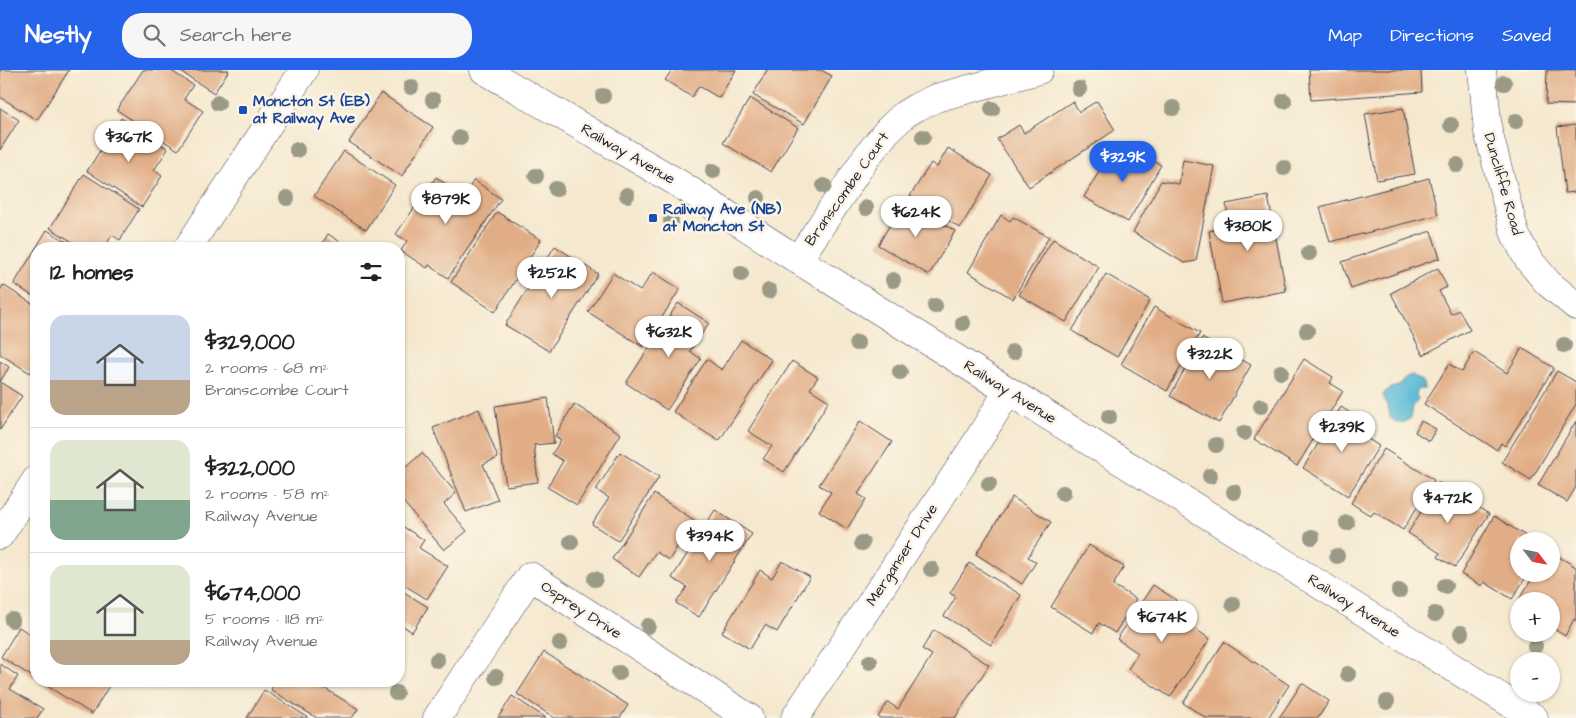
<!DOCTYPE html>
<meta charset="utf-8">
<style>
:root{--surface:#fff;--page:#f6f6f6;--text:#202124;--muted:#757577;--line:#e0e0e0;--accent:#2563eb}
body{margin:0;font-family:"Architects Daughter",sans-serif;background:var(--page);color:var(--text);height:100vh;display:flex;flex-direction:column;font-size:19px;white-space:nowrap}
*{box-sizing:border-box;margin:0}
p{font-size:16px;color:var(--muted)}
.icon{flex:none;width:28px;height:28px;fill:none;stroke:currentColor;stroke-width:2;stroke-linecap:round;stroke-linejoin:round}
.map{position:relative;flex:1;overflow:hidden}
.side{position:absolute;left:30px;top:172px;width:375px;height:445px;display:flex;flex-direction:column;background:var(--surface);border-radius:20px;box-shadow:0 1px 4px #0004}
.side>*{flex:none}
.needle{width:32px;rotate:122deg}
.fabs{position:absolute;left:1510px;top:462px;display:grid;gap:10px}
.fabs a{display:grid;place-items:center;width:50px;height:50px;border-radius:50%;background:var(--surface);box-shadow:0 1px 4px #0004;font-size:25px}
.price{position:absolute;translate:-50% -42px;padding:0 11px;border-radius:18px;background:#fff;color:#222;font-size:16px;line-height:32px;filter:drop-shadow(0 1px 2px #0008)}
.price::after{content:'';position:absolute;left:50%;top:30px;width:15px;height:11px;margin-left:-8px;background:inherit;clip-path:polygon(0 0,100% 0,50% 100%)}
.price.active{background:var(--accent);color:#fff}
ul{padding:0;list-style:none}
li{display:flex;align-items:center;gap:15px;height:125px;padding:0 20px}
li+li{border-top:1px solid var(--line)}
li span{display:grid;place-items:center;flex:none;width:140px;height:100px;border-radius:15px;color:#555}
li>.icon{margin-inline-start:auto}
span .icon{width:60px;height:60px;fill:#fffc;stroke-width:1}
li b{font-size:21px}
h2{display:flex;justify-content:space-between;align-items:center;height:60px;padding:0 20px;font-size:21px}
header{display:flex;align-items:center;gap:30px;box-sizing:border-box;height:70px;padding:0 25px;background:var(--accent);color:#fff}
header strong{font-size:24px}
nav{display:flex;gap:28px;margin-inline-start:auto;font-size:18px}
.search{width:350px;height:45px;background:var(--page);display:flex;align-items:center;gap:12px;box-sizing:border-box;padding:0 18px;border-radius:20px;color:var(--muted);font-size:19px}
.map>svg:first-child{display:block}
</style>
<header>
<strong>Nestly</strong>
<div class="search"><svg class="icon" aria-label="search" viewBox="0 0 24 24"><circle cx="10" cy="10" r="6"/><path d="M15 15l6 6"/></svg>Search here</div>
<nav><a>Map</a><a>Directions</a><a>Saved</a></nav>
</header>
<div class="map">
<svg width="1576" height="648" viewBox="0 0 1576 648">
<rect width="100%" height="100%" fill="#fcf5e5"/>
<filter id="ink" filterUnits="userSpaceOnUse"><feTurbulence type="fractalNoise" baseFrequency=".02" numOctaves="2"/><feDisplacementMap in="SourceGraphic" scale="10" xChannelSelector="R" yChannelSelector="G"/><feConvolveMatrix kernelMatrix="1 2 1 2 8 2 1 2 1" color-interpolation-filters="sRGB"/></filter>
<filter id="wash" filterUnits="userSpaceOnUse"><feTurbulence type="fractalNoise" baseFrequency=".0096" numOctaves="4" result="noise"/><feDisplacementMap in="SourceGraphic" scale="20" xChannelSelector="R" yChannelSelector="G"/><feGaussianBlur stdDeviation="1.12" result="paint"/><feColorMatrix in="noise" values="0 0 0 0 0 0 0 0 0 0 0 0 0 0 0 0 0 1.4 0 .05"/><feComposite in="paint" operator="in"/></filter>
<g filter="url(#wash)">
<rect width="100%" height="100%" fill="#f5e8cf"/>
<path fill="#57b9d6" stroke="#3c6e88" d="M1412 305 1423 311 1424 319H1420L1417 321 1416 325 1418 329 1413 336 1411 348 1403 353H1396L1390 347C1390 336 1384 334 1383 325L1389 318 1399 316 1406 307Z"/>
<g id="blocks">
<g fill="#e1ad86">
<polygon points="0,0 69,0 37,50 0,27"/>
<polygon points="143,0 170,0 193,15 184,29 203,41 178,80 117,40"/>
<polygon points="178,0 229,0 214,23"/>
<polygon points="672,0 736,0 719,28 699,16 692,27 665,10"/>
<polygon points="767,0 821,0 832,6 804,54 753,25"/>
<polygon points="1309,0 1421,0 1422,22 1311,30"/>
<polygon points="1547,0 1576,0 1576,35 1546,34"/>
<polygon points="381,23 433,57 402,106 349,72"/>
<polygon points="750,28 798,58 771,102 723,73"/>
<polygon points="1073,31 1079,42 1097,31 1115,60 1029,117 997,69 1019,55 1024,63"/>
<polygon points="0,38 19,50 0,80"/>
<polygon points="1403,38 1415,104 1377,110 1365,44"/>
<polygon points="121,48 168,79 154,100 162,106 142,137 87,101"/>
<polygon points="1576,55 1576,122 1565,123 1557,57"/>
<polygon points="948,78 992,105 960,158 910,126 931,93 937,97"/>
<polygon points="1113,78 1126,86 1131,78 1161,95 1128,152 1084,127"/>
<polygon points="344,81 395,115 366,160 314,126"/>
<polygon points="1183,90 1214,96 1196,191 1184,193 1133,162 1161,111 1179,114"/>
<polygon points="84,104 139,139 120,170 112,165 104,179 84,179 50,158"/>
<polygon points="436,107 463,127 474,110 501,129 448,208 429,195 427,198 401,181 407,171 396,164"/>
<polygon points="1429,108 1438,145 1330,172 1320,137"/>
<polygon points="1268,126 1286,221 1222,233 1209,161 1230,157 1226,134"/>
<polygon points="904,131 955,161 929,205 878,175"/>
<polygon points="497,142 541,170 495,242 451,212"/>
<polygon points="1001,145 1010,151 1013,147 1049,167 1013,229 968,202"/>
<polygon points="47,160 78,179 36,179 36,228 14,214"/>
<polygon points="1431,161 1440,188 1351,219 1342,192"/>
<polygon points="328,164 351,179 319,179"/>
<polygon points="1053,169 1099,197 1066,252 1019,225"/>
<polygon points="555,176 598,204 549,281 505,255"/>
<polygon points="1438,198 1447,217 1439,221 1451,244 1459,240 1470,260 1423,285 1391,223"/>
<polygon points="653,202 680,219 643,277 588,242 613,203 640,221"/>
<polygon points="1106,204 1150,230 1117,287 1072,261"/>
<polygon points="3,215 36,236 36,293 30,303 0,284 0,221"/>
<polygon points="678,233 709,253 690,281 701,289 667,340 626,313"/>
<polygon points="1154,237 1200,263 1167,321 1121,294"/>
<polygon points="1202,268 1251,295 1219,353 1170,326"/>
<polygon points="741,270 772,290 719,371 673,342 707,289 722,300"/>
<polygon points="1522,278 1554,298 1505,376 1501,373 1497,380 1424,334 1449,294 1462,302 1474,282 1507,303"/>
<polygon points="1304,289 1333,307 1330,313 1343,321 1297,396 1254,369"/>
<polygon points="0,291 9,297 0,312 22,326 0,360"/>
<polygon points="792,291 818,307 810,319 829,331 784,402 763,389 772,376 748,361"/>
<polygon points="1557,301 1576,312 1576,334 1531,410 1502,392"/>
<polygon points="548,328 554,373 534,375 538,412 506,416 495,336"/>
<polygon points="574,334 621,364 577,435 547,417 563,391 552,384 561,370 555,366"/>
<polygon points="1341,337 1355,346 1365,367 1379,376 1348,426 1303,398"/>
<polygon points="479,339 498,388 483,394 498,430 466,442 433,358"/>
<polygon points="860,351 892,372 858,424 866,429 847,459 819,441 831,422 819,415"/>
<polygon points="1421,351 1436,359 1429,371 1415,362"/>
<polygon points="1576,351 1576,417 1567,432 1538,415"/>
<polygon points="1384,379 1434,410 1403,460 1374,442 1371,446 1351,433"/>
<polygon points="620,382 659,407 618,471 592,454 609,428 596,420"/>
<polygon points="422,383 456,423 444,434 467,461 444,480 399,427 399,403"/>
<polygon points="1439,413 1489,444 1455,497 1438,487 1440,483 1408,463"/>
<polygon points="654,424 694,450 669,490 656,482 639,507 612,489"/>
<polygon points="1012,427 1051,452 1028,487 1036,492 1022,514 976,484"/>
<polygon points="715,440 752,464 699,547 676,533 687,517 672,508"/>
<polygon points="1494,446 1534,471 1519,471 1519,504 1528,504 1512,529 1484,512 1482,516 1461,504"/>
<polygon points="399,454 424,470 419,478 448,496 427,529 399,512"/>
<polygon points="1089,475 1124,497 1113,515 1136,529 1115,563 1099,553 1093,563 1051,537"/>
<polygon points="1551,482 1576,497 1576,551 1574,549 1565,566 1551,557 1551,531 1518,531 1535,504 1551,504"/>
<polygon points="782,491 810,507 777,562 765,555 750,579 722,562 760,500 772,508"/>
<polygon points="969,493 1021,525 991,575 944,546 956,527 950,523"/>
<polygon points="1153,515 1176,530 1169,541 1210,569 1170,627 1128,599 1138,583 1117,569"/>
<polygon points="399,519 428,537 412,562 399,553"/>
<polygon points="19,557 36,568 36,609 1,587"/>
<polygon points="934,560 989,595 955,648 879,648 878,647 888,632 898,639 932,585 922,579"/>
<polygon points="1224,572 1289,615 1268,648 1206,648 1183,633"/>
<polygon points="544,582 628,635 620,648 555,648 517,624"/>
<polygon points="0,594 18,606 10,619 43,639 37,648 0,648"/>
<polygon points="39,611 112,611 92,644"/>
<polygon points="276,611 328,611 324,618 358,639 352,648 317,648 271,620"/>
<polygon points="1302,613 1329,631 1318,648 1279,648"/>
<polygon points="264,620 309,648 247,648"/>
<polygon points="512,626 546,648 498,648"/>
</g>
</g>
</g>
<g filter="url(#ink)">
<use href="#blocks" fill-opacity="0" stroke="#424051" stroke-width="1"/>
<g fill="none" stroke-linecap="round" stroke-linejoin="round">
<g stroke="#424051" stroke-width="29">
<g id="minor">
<polyline points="484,0 678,113 798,190 1534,648"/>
<polyline points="1482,0 1488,61 1515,164 1528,189 1548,213 1576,236"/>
<polyline points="187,179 304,0"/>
<polyline points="798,190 867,86 888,60 905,44 917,37 936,28 1039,0"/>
<polyline points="0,465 36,410"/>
<polyline points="437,648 530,506 749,648"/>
<polyline points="795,648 975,375 1008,321"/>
</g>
</g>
<use href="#minor" stroke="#fff" stroke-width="28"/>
</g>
<g fill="#9a9a87">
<circle cx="1504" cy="13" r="8"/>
<circle cx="411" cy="17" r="8"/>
<circle cx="1079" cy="19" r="8"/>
<circle cx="603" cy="26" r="8"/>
<circle cx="433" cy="30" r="8"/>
<circle cx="1284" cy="31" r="8"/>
<circle cx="218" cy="33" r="8"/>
<circle cx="1173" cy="38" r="8"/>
<circle cx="992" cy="39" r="8"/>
<circle cx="1516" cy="51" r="8"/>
<circle cx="1451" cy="55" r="8"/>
<circle cx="923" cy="67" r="8"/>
<circle cx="460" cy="68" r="8"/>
<circle cx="297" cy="80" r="8"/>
<circle cx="1457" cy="95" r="8"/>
<circle cx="1284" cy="98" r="8"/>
<circle cx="713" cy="101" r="8"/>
<circle cx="536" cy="106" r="8"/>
<circle cx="824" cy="116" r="8"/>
<circle cx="556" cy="119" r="8"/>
<circle cx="627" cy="125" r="8"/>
<circle cx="287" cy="128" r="8"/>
<circle cx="758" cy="128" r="8"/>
<circle cx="866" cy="138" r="8"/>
<circle cx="671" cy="151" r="8"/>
<circle cx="1309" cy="183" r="8"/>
<circle cx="741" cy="204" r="8"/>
<circle cx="893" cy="210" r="8"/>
<circle cx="769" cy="221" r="8"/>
<circle cx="935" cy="236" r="8"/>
<circle cx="963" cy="253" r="8"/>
<circle cx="1307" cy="261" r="8"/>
<circle cx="857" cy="273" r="8"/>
<circle cx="1564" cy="275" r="8"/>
<circle cx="1013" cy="282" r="8"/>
<circle cx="900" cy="302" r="8"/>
<circle cx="1281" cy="302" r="8"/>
<circle cx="1261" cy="336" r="8"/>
<circle cx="1109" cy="347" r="8"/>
<circle cx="1244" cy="363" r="8"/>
<circle cx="1216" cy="375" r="8"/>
<circle cx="1210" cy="406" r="8"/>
<circle cx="989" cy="414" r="8"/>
<circle cx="1234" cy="422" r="8"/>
<circle cx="1063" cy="423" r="8"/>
<circle cx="1347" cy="453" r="8"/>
<circle cx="1312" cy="467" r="8"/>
<circle cx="571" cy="472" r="8"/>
<circle cx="862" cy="473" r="8"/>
<circle cx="1337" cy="486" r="8"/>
<circle cx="931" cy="499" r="8"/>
<circle cx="595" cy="509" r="8"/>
<circle cx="1445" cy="516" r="8"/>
<circle cx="1399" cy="521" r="8"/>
<circle cx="1233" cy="534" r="8"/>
<circle cx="1435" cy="544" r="8"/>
<circle cx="12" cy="550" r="8"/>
<circle cx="648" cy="556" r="8"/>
<circle cx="1461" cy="563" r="8"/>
<circle cx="560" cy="573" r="8"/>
<circle cx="1535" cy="576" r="8"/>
<circle cx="437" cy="590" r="8"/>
<circle cx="870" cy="592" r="8"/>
<circle cx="619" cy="603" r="8"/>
<circle cx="1348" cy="604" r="8"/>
<circle cx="496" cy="607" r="8"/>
<circle cx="396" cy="623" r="8"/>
<circle cx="1387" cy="632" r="8"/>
</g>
</g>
<g fill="#1a4fb4" stroke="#fcf5e5" stroke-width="2">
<rect x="238" y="35" width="10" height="10" rx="2.5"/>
<rect x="648" y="143" width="10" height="10" rx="2.5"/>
</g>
<g text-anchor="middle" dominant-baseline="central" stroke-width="5" stroke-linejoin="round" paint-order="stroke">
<g font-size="15" font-weight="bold" fill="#164399" stroke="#fcf5e5" text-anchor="start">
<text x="253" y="31">Moncton St (EB)<tspan x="253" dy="17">at Railway Ave</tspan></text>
<text x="663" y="139">Railway Ave (NB)<tspan x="663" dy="17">at Moncton St</tspan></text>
</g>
<g font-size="15" fill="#22223b" stroke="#fcf5e5">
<text transform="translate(628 84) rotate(30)">Railway Avenue</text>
<text transform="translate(1503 114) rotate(74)">Duncliffe Road</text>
<text transform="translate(847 119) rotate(-55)">Branscombe Court</text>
<text transform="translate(1010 322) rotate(32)">Railway Avenue</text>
<text transform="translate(902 485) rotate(-57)">Merganser Drive</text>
<text transform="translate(1354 536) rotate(32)">Railway Avenue</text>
<text transform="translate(581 540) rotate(33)">Osprey Drive</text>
</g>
</g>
</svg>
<div class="fabs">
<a><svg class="needle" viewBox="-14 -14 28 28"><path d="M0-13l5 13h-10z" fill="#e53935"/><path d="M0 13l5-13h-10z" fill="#757577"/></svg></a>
<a>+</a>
<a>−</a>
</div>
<b class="price" style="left:129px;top:93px">$367K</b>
<b class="price active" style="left:1123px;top:113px">$329K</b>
<b class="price" style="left:446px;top:155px">$879K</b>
<b class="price" style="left:916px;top:168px">$624K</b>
<b class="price" style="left:1248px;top:182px">$380K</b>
<b class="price" style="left:552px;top:229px">$252K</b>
<b class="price" style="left:669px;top:288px">$632K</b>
<b class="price" style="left:1210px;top:310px">$322K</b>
<b class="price" style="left:1342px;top:383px">$239K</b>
<b class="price" style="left:1448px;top:454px">$472K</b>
<b class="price" style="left:710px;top:492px">$394K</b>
<b class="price" style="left:1162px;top:573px">$674K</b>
<section class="side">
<h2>12 homes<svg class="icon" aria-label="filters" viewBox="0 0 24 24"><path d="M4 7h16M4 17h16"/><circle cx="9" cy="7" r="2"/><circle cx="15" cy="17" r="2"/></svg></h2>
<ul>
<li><span style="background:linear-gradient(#c9d6e8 65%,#b9a48a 0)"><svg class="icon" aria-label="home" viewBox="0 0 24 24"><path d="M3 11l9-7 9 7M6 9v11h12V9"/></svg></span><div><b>$329,000</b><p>2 rooms · 68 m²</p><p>Branscombe Court</p></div></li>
<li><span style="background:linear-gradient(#dfe7d0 60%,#7fa58c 0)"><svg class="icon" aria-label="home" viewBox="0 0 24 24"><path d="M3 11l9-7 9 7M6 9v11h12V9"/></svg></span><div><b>$322,000</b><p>2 rooms · 58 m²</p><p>Railway Avenue</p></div></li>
<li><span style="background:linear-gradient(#dfe7d0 75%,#b9a48a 0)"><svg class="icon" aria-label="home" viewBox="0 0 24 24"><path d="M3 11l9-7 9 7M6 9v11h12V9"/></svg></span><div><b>$674,000</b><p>5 rooms · 118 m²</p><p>Railway Avenue</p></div></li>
</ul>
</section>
</div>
